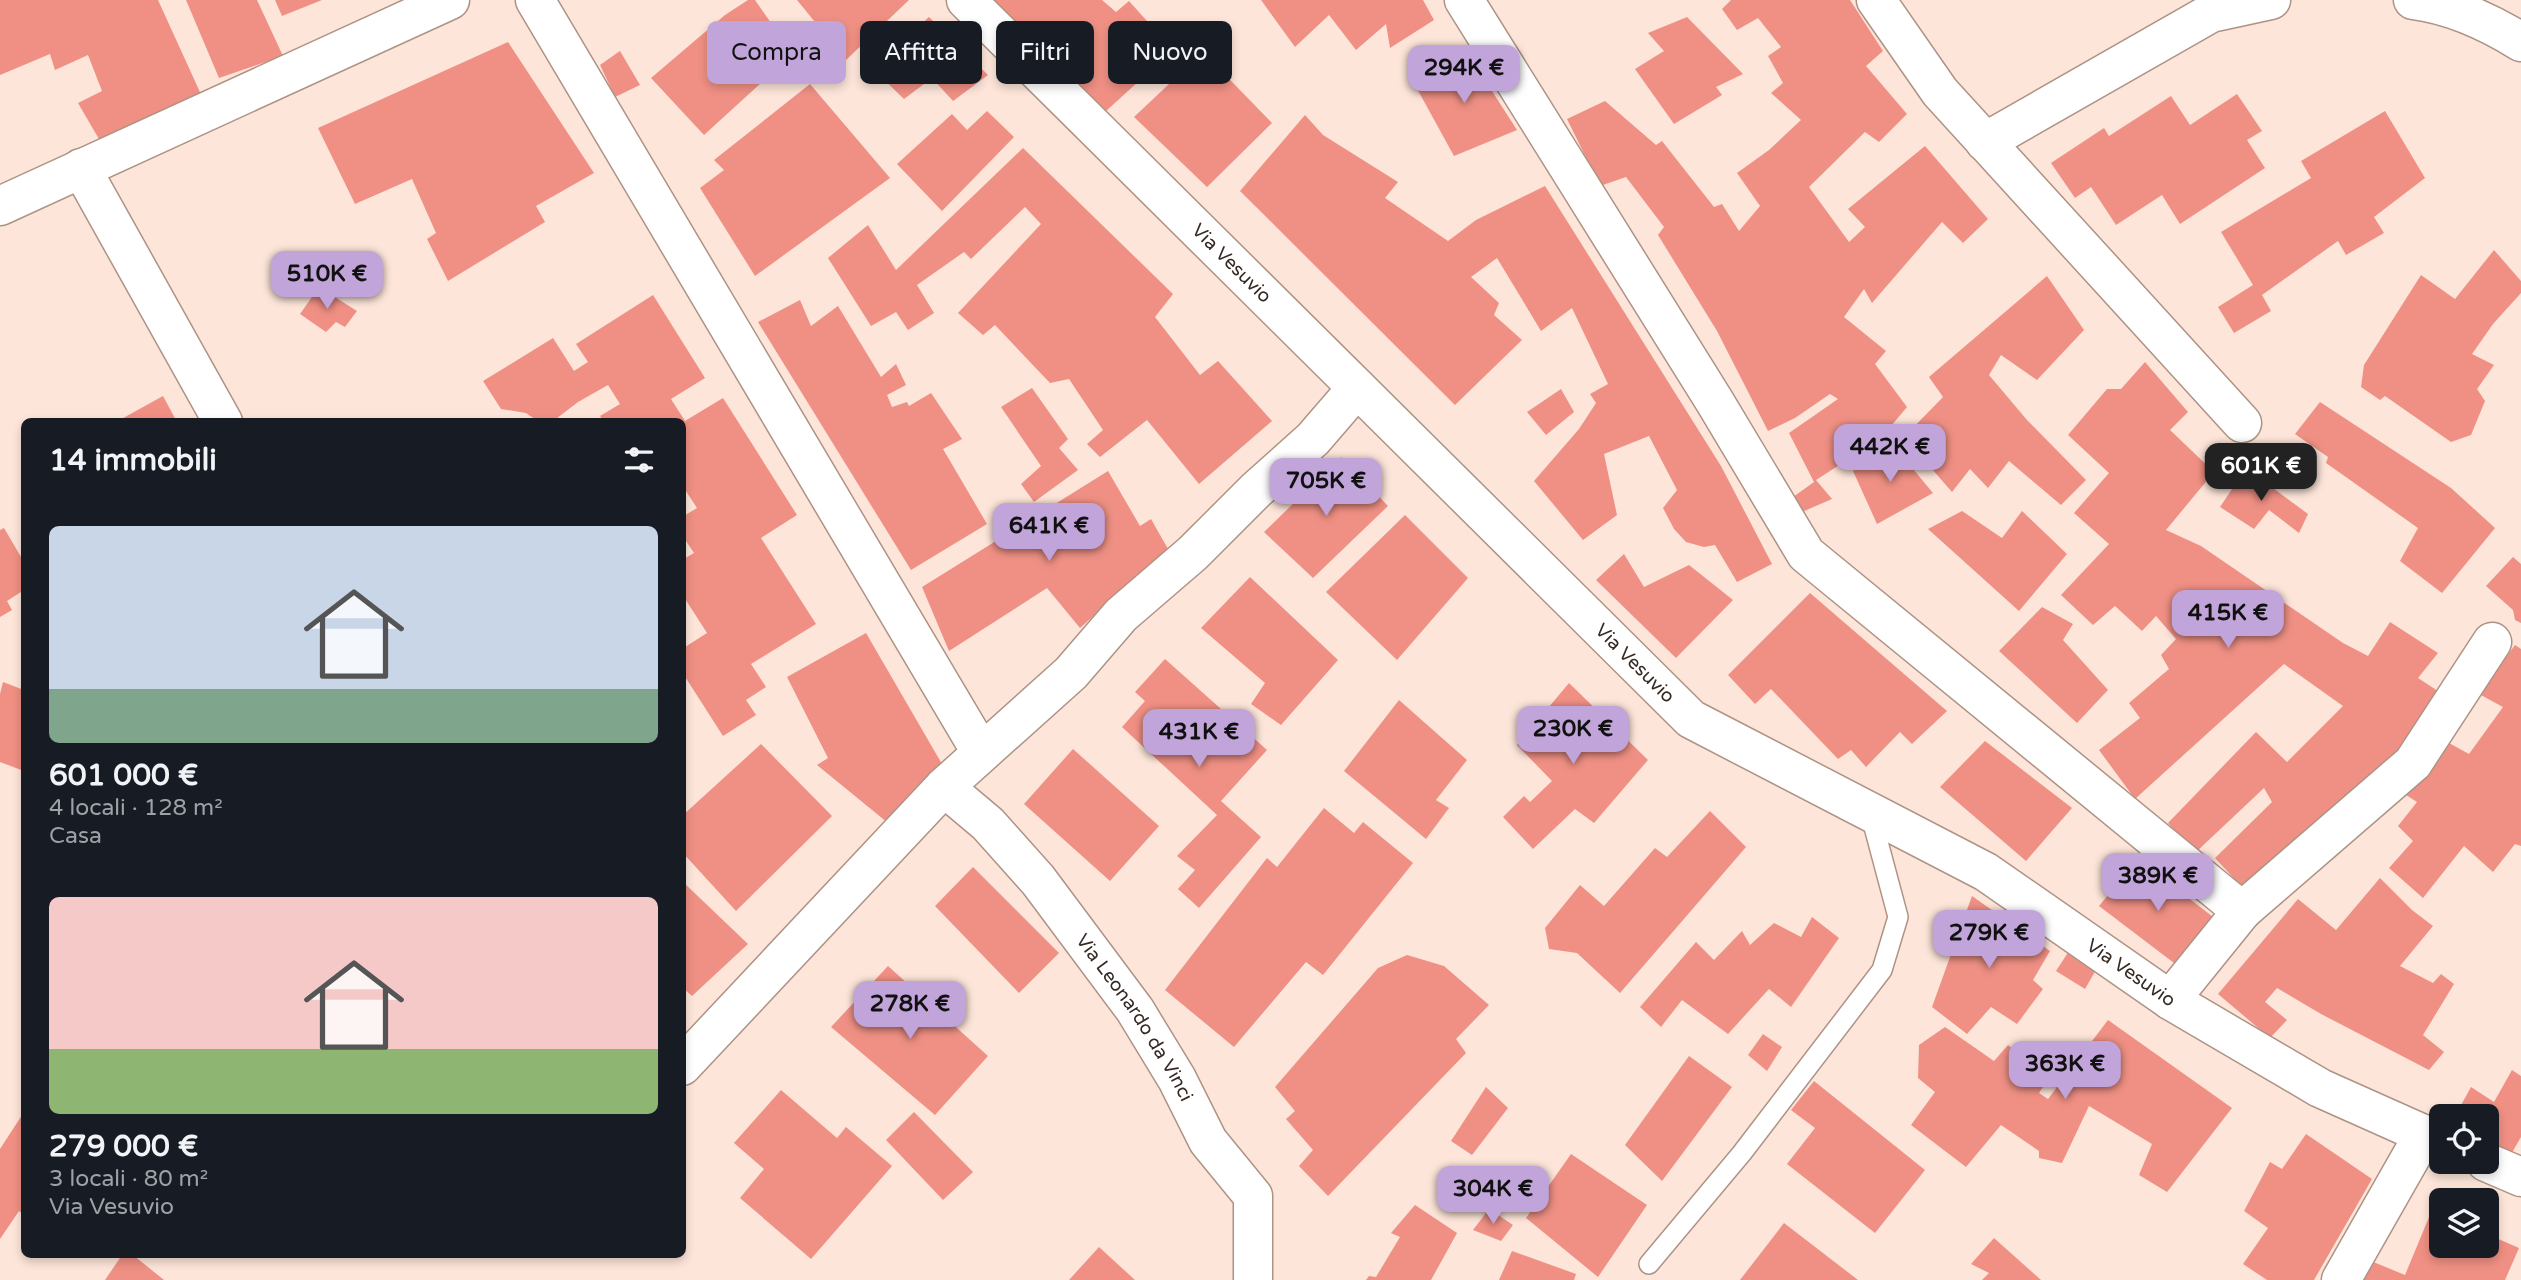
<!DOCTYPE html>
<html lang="it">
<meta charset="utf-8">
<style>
:root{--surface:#171b24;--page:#242831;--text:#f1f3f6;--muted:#9ea1a6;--accent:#c1a4da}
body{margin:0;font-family:"Varela Round",sans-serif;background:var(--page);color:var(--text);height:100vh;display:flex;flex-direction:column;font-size:26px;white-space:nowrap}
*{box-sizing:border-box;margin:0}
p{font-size:23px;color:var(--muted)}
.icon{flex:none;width:38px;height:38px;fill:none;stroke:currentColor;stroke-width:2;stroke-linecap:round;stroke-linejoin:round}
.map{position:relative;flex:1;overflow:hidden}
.panel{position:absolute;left:21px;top:418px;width:665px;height:840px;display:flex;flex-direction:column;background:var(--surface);border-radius:10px;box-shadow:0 4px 10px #0003}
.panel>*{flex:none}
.top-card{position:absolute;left:707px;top:21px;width:665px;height:63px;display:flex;gap:14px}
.buttons{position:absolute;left:2429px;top:1104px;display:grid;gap:14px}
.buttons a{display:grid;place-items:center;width:70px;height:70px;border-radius:10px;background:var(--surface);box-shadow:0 4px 10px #0003;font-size:35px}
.price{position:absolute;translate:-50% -60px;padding:0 16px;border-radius:14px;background:var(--accent);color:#111;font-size:23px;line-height:46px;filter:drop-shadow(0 2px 4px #0008)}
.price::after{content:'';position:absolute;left:50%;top:42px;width:21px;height:16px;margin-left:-10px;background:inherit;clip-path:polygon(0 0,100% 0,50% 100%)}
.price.current{background:#222;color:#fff}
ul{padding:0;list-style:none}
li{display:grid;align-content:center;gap:14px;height:371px;padding:0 28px}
li span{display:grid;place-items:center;height:217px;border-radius:10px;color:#555}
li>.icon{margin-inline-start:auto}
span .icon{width:126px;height:126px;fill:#fffc;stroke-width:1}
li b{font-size:30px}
h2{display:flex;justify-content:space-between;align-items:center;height:84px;padding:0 28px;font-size:30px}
.tag{padding:0 24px;border-radius:10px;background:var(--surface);box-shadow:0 4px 10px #0003;font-size:24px;line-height:63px}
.tag.current{background:var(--accent);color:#111}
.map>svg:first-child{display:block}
</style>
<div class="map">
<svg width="2521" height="1280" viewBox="0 0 2521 1280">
<rect width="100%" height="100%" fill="#fde5d9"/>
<g fill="#f09084">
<polygon points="0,0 158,0 204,101 103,146 78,103 102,91 88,55 55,70 50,54 0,75"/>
<polygon points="186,0 257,0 283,56 219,78"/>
<polygon points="275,0 322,0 282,16"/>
<polygon points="748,0 755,0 800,65 779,76 774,71 704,135 651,78 725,15"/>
<polygon points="797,0 909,0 846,60"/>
<polygon points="993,0 1102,0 1116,12 1129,1 1173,50 1105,112"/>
<polygon points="1261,0 1423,0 1434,20 1390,48 1386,24 1356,50 1329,15 1295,47"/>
<polygon points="1731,0 1850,0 1883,51 1866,66 1907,114 1879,142 1865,132 1809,187 1849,242 1865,227 1848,209 1925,146 1988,219 1963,243 1942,222 1872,303 1864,289 1844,317 1886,351 1875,364 1907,407 1881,438 1816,480 1832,499 1802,512 1793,497 1814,482 1789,433 1838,399 1830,394 1795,418 1768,431 1717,331 1658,235 1664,227 1626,177 1600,186 1567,119 1605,101 1656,145 1662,141 1714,207 1722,204 1739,231 1760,206 1737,173 1769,150 1801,120 1771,93 1783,83 1768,56 1781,47 1758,18 1737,30 1722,9"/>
<polygon points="929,17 988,75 953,101 932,78 904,99 873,69"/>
<polygon points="1687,17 1743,74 1716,87 1722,95 1674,124 1635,69 1664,51 1648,33"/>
<polygon points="508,42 594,173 536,206 545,222 448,281 427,239 436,233 412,179 355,204 318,128"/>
<polygon points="1465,49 1517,130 1454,156 1415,85"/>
<polygon points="620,51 640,85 615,97 600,65"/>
<polygon points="1203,52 1272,123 1207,187 1134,117"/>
<polygon points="810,84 890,178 755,276 700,188 724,170 714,160"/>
<polygon points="2237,94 2262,131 2247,140 2265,168 2180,224 2162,195 2116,225 2091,187 2075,198 2051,163 2104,128 2109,136 2171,96 2190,125"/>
<polygon points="987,111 1014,137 942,211 897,164 952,114 967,130"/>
<polygon points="2385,111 2425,178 2374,217 2384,233 2346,255 2338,241 2262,295 2271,311 2234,333 2218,307 2253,285 2221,232 2311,178 2301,161"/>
<polygon points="1305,115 1323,135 1398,182 1385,198 1448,241 1476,220 1545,186 1721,466 1772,564 1737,582 1715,545 1704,547 1686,542 1674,529 1663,508 1677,490 1649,436 1604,454 1617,515 1583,540 1534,481 1579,429 1596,403 1590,394 1608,384 1572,308 1541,331 1497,258 1471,277 1499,303 1494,315 1522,340 1455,405 1240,191"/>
<polygon points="1023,148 1173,294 1155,317 1200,375 1218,361 1272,421 1199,484 1147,420 1100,457 1087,444 1103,430 1069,379 1050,383 995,325 983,335 958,313 1041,224 1025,207 971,259 964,252 917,285 934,313 908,330 896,312 871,326 828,258 868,225 896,270"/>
<polygon points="2494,250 2521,281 2521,293 2493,324 2472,354 2494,365 2477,389 2485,401 2471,435 2451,442 2385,396 2380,400 2361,387 2364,365 2421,275 2455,299"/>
<polygon points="2047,276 2084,330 2037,380 2001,355 1989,375 2027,420 2086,480 2061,505 2009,461 1988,488 1970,469 1952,492 1904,437 1943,397 1929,377"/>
<polygon points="319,287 357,311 345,327 336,322 326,332 300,314"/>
<polygon points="653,295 705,378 671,399 685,421 723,398 797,515 761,538 816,624 751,664 766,687 746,700 756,715 723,736 682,672 682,649 707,633 682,594 682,560 694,553 682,535 682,517 697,508 682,485 682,422 604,422 600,416 620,404 608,385 578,402 552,422 539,422 526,413 501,409 483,381 553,338 574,371 588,362 576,344"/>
<polygon points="800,300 811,326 838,306 881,377 896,364 906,385 887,395 892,407 907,402 909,406 931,393 962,439 943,449 987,524 911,570 758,322"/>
<polygon points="2145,362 2188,412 2170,430 2214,472 2166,530 2201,546 2343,643 2368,656 2390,622 2438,653 2418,678 2444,695 2404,755 2251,897 2215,858 2272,802 2264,788 2195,853 2168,823 2256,732 2287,762 2343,706 2284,664 2135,799 2099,750 2140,718 2129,703 2169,669 2161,655 2176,639 2156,616 2142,631 2115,606 2093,625 2061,595 2109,544 2074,513 2109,473 2068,435 2107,389 2121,389"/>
<polygon points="1032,388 1068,439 1059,448 1078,470 1034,502 1021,484 1041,466 1001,407"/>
<polygon points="1561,389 1574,412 1546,435 1527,412"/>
<polygon points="163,396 177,422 116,422"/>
<polygon points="2320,402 2451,488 2495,528 2442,593 2400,561 2418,528 2326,463 2328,457 2295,434"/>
<polygon points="1893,445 1933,493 1877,524 1853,471"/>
<polygon points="1341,457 1388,506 1313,578 1264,532"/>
<polygon points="2246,468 2308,514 2299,533 2269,510 2254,529 2220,507"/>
<polygon points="1108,471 1140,526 1151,519 1168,549 1080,628 1047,588 949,651 922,587"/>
<polygon points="1962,511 2002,538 2022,511 2067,554 2019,611 1928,529"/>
<polygon points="1405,515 1468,578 1397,660 1326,592"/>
<polygon points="4,528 24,562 24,590 7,601 12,610 0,617 0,530"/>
<polygon points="1624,554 1644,587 1689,565 1733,600 1676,658 1596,580"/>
<polygon points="2513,557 2521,564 2521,623 2515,620 2513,610 2486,586"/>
<polygon points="1250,577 1338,660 1281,725 1251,704 1265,683 1201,628"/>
<polygon points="1810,593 1947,711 1912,744 1900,732 1866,767 1851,750 1838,759 1771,689 1755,704 1728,675"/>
<polygon points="2042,607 2073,624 2063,640 2108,690 2077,723 1999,651"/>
<polygon points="866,633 942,764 888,823 817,765 828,758 787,677"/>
<polygon points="2515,645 2521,649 2521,846 2515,844 2493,872 2464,846 2423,898 2389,868 2413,841 2398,826 2417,802 2406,795 2449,743 2469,754 2503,707 2479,694"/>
<polygon points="1165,659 1267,750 1221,801 1261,837 1199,908 1178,889 1195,870 1177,856 1217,815 1122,727 1145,701 1135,692"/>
<polygon points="3,682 24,690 24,771 0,762 0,694"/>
<polygon points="1569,683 1648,760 1594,823 1575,809 1533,849 1503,817 1524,796 1530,802 1552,781 1517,745"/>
<polygon points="1399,700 1467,760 1436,800 1449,808 1426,839 1344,771"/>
<polygon points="1985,741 2072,808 2026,861 1940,787"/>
<polygon points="761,744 832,816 736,911 682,852 682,816"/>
<polygon points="1073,749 1159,826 1110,881 1024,804"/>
<polygon points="1324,808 1354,833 1363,822 1413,863 1323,975 1306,962 1234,1047 1165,990 1267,858 1277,867"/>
<polygon points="1710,811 1746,847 1620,993 1577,953 1549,949 1545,928 1580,885 1604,906 1655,848 1667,857"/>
<polygon points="2138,859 2217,920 2178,966 2099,906"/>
<polygon points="973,867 1059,953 1019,993 935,906"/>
<polygon points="2380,878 2412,910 2433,926 2400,966 2433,983 2441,974 2454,984 2423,1035 2444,1052 2429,1070 2321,1014 2277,988 2265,1002 2287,1020 2270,1038 2218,994 2298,899 2336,930"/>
<polygon points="682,881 748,944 692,996 682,987"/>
<polygon points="1972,896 2050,951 2033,980 2043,989 2017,1024 1991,1007 1967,1034 1932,1007"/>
<polygon points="1812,917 1839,938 1791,1007 1769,989 1728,1034 1682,1000 1661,1027 1640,1007 1696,942 1714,960 1742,931 1750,945 1774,923 1801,937"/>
<polygon points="2069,951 2097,968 2085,989 2056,971"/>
<polygon points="1407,955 1444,966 1489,1005 1456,1039 1466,1053 1328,1196 1299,1166 1313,1150 1286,1119 1295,1111 1275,1087 1378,968"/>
<polygon points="888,966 988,1056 935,1115 831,1027"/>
<polygon points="2108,1020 2232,1108 2167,1192 2139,1175 2152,1144 2089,1106 2062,1163 2039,1158 2039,1151 2001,1125 1966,1167 1911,1125 1935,1092 1918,1078 1919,1045 1945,1027 1994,1061 2008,1045 2049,1078 2039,1093 2048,1099"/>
<polygon points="1763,1034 1782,1047 1767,1071 1748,1055"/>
<polygon points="1689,1056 1732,1087 1662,1181 1625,1145"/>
<polygon points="2512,1070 2521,1076 2521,1137 2510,1156 2487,1145 2487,1116 2455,1116 2471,1087 2494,1102"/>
<polygon points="1814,1081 1925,1170 1875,1233 1787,1164 1815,1128 1791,1110"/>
<polygon points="1486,1087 1508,1108 1472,1155 1451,1141"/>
<polygon points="781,1090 837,1138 846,1127 892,1166 811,1259 740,1198 764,1169 734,1143"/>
<polygon points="24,1112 24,1215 19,1211 0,1239 0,1149"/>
<polygon points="914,1112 973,1172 943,1200 886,1140"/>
<polygon points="2306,1134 2372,1179 2314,1280 2267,1280 2243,1264 2268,1228 2244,1211 2270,1162 2282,1169"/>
<polygon points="1571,1154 1647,1205 1598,1277 1526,1218"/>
<polygon points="1415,1205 1457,1233 1431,1280 1366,1280 1369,1276 1376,1277 1400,1237 1391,1233"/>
<polygon points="1489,1209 1513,1225 1501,1241 1473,1230"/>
<polygon points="2432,1210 2441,1214 2441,1246 2487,1246 2487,1234 2519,1248 2505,1280 2363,1280 2371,1261 2405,1275"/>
<polygon points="1784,1223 1858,1280 1740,1280"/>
<polygon points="1994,1238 2041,1280 1982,1280 1989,1273 1971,1264"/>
<polygon points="1099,1247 1135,1280 1069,1280"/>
<polygon points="1512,1251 1576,1274 1574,1280 1499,1280"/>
<polygon points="122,1255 133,1255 164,1280 105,1280"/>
</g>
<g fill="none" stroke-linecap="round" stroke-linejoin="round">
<g stroke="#ae9385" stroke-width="22">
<polyline id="lane" points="1649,1264 1742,1153 1882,970 1898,917 1870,812"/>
</g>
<g stroke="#ae9385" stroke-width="41">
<g id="street">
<polyline points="535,0 981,752"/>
<path id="s1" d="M966 0 1691 719 1986 872 2170 1000 2320 1088 2441 1142"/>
<polyline points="1464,0 1715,402 1806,554 2242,911 2170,1000"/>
<polyline points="1876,0 1940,92 2242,423"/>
<path d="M2413 0C2452 5 2487 21 2521 42"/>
<polyline points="1985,142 2211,13 2271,0"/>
<polyline points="81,168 223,422"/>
<path id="s2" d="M944 787 988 824 1038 880 1135 1010 1177 1079 1208 1141 1253 1196V1280"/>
<polyline points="2242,911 2413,763 2492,642"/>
<polyline points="682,1066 944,787 1071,673 1121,615 1193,553 1256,490 1313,439 1357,388"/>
<polyline points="2486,1162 2521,1177"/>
<polyline points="2341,1280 2424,1134"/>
</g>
</g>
<g stroke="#ae9385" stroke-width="41">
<polyline id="secondary" points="0,206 450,0"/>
</g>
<use href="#lane" stroke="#fff" stroke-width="19"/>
<use href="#street" stroke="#fff" stroke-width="38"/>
<use href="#secondary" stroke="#fff" stroke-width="38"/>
</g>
<g text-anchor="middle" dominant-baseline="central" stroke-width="5" stroke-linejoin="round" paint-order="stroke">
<g font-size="19" fill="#352a24" stroke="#fff">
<text stroke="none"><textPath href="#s1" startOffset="374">Via Vesuvio</textPath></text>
<text stroke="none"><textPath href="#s1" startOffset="942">Via Vesuvio</textPath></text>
<text stroke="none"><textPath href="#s1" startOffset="1530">Via Vesuvio</textPath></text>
<text stroke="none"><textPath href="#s2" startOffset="301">Via Leonardo da Vinci</textPath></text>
</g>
</g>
</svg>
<div class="buttons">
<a><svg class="icon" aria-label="locate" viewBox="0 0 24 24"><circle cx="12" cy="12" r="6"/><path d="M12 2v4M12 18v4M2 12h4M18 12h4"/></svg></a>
<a><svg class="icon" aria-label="layers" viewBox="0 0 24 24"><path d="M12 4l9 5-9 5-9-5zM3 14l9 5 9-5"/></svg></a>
</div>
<b class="price" style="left:1464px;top:105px">294K €</b>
<b class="price" style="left:327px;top:311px">510K €</b>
<b class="price" style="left:1890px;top:484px">442K €</b>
<b class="price current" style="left:2261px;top:503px">601K €</b>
<b class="price" style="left:1326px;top:518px">705K €</b>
<b class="price" style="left:1049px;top:563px">641K €</b>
<b class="price" style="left:2228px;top:650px">415K €</b>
<b class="price" style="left:1573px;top:766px">230K €</b>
<b class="price" style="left:1199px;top:769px">431K €</b>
<b class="price" style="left:2158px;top:913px">389K €</b>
<b class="price" style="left:1989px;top:970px">279K €</b>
<b class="price" style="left:910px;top:1041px">278K €</b>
<b class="price" style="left:2065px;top:1101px">363K €</b>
<b class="price" style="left:1493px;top:1226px">304K €</b>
<div class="top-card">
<a class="tag current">Compra</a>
<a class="tag">Affitta</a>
<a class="tag">Filtri</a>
<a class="tag">Nuovo</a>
</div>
<section class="panel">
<h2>14 immobili<svg class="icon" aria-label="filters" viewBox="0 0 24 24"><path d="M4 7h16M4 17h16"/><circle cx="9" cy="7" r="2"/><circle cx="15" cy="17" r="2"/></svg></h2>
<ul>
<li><span style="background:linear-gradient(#c9d6e8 75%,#7fa58c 0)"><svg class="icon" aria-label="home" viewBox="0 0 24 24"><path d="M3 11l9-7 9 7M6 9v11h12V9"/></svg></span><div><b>601 000 €</b><p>4 locali · 128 m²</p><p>Casa</p></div></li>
<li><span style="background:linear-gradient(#f6c9c9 70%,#8fb573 0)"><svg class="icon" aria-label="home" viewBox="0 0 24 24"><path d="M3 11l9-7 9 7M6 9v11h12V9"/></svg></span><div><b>279 000 €</b><p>3 locali · 80 m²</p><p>Via Vesuvio</p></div></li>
</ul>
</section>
</div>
